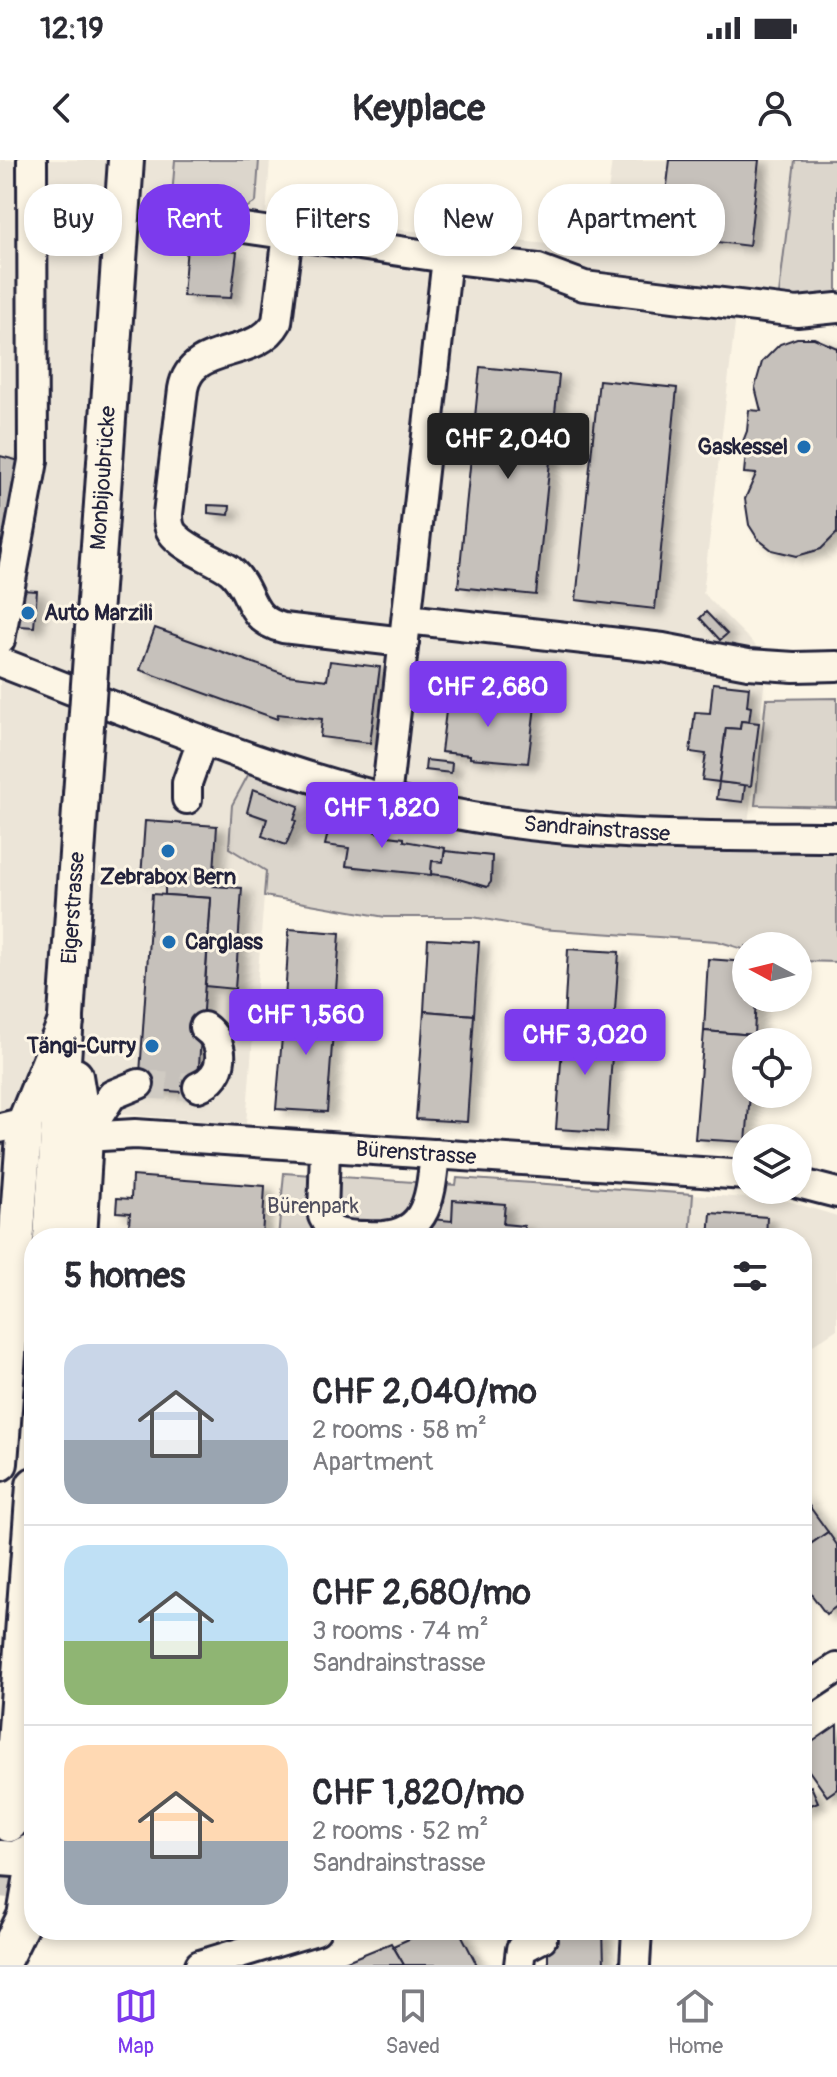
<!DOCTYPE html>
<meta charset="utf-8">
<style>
:root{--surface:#fff;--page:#f7f7f7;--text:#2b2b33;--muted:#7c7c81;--line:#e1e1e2;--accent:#7c3aed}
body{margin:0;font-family:Pangolin,sans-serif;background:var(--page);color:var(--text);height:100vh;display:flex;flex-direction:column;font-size:30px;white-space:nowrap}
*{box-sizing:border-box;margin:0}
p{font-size:26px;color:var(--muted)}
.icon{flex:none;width:44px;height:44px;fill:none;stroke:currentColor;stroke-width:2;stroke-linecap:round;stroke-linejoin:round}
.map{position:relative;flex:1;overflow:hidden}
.panel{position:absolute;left:24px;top:1068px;width:788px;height:712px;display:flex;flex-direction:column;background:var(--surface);border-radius:32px;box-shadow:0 4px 12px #0003}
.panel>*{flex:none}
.top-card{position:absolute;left:24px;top:24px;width:790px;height:72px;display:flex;gap:16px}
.needle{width:52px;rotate:277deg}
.tools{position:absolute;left:732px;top:772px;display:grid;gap:16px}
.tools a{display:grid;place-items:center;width:80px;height:80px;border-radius:50%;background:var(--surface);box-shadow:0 4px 12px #0003;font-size:40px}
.price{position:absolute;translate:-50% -68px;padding:0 18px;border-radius:8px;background:var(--accent);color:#fff;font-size:26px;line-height:52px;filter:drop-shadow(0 2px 4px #0008)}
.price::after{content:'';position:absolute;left:50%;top:48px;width:24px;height:18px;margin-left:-12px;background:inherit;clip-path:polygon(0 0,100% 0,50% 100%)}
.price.on{background:#222;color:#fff}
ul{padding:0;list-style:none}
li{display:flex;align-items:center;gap:24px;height:200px;padding:0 40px}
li+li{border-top:2px solid var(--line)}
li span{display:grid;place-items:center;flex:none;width:224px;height:160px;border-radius:24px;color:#555}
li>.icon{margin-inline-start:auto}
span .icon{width:96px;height:96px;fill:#fffc;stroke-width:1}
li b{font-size:34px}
h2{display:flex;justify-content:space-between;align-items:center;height:96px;padding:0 40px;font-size:34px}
.tag{padding:0 28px;border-radius:32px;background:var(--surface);box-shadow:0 4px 12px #0003;font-size:28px;line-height:72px}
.tag.on{background:var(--accent);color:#fff}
.status{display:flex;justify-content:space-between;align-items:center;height:56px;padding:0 40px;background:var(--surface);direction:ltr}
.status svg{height:22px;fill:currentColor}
header{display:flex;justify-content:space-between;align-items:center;height:104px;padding:0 40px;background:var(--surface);font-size:36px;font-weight:800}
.dock{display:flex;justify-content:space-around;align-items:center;height:112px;border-top:2px solid var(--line);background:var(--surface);font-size:22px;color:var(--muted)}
.dock a{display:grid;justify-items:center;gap:4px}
.dock .on{color:var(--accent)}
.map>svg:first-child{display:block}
</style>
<div class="status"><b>12:19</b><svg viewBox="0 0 49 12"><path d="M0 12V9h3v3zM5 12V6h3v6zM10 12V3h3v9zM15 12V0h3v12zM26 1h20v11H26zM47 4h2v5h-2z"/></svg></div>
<header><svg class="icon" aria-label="back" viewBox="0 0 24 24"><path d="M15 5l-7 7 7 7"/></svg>Keyplace<svg class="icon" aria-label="person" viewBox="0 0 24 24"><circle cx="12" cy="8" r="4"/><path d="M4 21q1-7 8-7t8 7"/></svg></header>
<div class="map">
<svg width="837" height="1805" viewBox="0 0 837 1805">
<defs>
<filter id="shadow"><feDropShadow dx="9" dy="5" stdDeviation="4" flood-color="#0004"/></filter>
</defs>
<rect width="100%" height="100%" fill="#fcf5e5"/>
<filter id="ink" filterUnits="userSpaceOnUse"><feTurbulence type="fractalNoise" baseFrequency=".0125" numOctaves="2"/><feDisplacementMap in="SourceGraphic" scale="16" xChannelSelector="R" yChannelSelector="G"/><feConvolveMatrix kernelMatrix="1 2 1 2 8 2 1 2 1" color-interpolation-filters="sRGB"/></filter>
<g filter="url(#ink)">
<g fill="#ece5d8">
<polygon points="0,0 270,0 266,57 601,89 612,0 795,0 778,143 738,139 703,433 755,485 766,509 747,673 603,669 254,604 229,688 266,711 246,964 31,947 18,1072 0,1327"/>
<polygon points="693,1034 788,1041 837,1056 837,1169 810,1187 802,1186 802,1078 690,1078"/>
</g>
<g fill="#dcd6cc" stroke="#7f7c84" stroke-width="2">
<polygon points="175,0 259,0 256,42 241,51 179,46 172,36"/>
<polygon points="795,0 837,0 837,144 778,143"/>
<polygon points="837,538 837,647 755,645 766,539"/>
<polygon points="254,604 416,650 837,680 837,802 798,801 798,786 746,786 746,790 717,781 540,769 473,757 385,757 264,736 266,711 229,688 232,645"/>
<polygon points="284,1013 456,1025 457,1018 693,1034 690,1078 278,1078"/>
</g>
<g fill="#c6c1bb" stroke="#22223b" stroke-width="2" filter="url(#shadow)">
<polygon points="670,0 759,0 749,86 661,75"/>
<polygon points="187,86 237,92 231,138 183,136"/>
<polygon points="797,178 814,178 837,188 837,373 821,389 797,396 772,390 758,379 749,365 745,339 756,314 744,313 746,293 742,284 747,271 749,250 761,251 755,227 762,202 780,184"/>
<polygon points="480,207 559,215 536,435 458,427"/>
<polygon points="599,220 677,228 655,449 576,440"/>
<polygon points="0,296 20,301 0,399"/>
<polygon points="208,345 230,346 229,355 208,353"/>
<polygon points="21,430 37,431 34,467 19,466"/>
<polygon points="706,452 727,474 720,480 700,458"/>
<polygon points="155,468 287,515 327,520 330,501 380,507 370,583 320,577 322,559 278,554 277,559 140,510"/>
<polygon points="713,523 749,527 747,546 751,547 749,562 741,561 740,569 726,568 719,622 745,625 743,642 717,639 719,622 702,620 706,594 690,592 695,552 710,553"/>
<polygon points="448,535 535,546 528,603 470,598 470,595 441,592"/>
<polygon points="741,561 759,563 751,626 719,622 726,568 740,569"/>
<polygon points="426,600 452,603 451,613 425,610"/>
<polygon points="253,629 299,646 294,660 296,661 286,685 262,676 267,659 247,652"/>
<polygon points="332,656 360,666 359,668 375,670 375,672 389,674 389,676 404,678 404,681 445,688 443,702 432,701 431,715 346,706 349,688 325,685"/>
<polygon points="145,661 217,666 213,726 242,728 235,829 205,826 211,738 165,735 165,725 160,724 160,719 141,718"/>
<polygon points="445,691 492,696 491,722 487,727 448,716 431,714 432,701 443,702"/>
<polygon points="152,734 211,738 197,933 139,929"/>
<polygon points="289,769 340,773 335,845 285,841"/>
<polygon points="428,779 479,782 474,855 424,851"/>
<polygon points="568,789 619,792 614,865 564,861"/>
<polygon points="708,799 746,802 746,838 756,838 754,875 704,871"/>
<polygon points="285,841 335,845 327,952 276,949"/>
<polygon points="424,851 474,855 467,962 416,959"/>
<polygon points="564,861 614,865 607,972 556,969"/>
<polygon points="704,871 754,875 753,882 746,882 746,934 750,934 746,982 695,979"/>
<polygon points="132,1016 265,1026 262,1078 128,1076 130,1053 116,1052 117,1038 131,1039"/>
<polygon points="453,1040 505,1044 503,1064 524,1066 523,1078 430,1078 431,1059 452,1061"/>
<polygon points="711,1053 767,1057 766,1078 709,1078"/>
<polygon points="802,1336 828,1372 802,1390"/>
<polygon points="828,1372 837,1385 837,1446 826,1454 802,1422 802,1390"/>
<polygon points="837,1565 837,1629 827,1636 802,1601 802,1589"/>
<polygon points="802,1623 805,1629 811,1626 818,1642 802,1649"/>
<polygon points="417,1770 459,1770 477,1805 404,1805 393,1786 411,1778 407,1773"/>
<polygon points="538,1770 603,1770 604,1805 548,1805 548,1792"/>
<polygon points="391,1783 404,1805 337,1805 359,1796"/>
</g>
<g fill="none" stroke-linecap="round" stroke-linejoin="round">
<polyline stroke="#d0cbc3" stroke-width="28" stroke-dasharray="28 14" stroke-linecap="butt" points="139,924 198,927"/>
<polyline stroke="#d0cbc3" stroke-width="34" stroke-dasharray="34 17" stroke-linecap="butt" points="0,1737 8,1669"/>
<g stroke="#22223b" stroke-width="34">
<g id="minor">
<polyline points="183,59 447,98 538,109 584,126 797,152 837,148"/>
<path d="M288 74 277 162C256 201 191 181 183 229L168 354C168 363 169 371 176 377 191 392 213 398 230 410 254 430 246 459 283 468L404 482"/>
<polyline points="407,459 663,488 748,504 794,507 837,506"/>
<polyline points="0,480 33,301 32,0"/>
<path d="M0 502C155 562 308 629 473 657 593 678 715 676 837 677"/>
<polyline points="187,639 187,623 202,581"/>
<polyline points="386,639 447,98"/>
<path d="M198 927C226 916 227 883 204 867"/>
<polyline points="0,968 25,962"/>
<polyline points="85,977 135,974 746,1015"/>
<polyline points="85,977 112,935 139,924"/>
<path d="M325 987 323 1056 330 1069C340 1076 354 1076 366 1076 426 1080 430 1044 435 994"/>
<polyline points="798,1023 837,1033"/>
<polyline points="802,1531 837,1508"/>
<polyline points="200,1805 316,1770"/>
<polyline points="519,1805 521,1789 542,1778"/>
<polyline points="635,1805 637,1770"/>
</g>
</g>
<g stroke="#22223b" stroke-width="40">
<g id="major">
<polyline points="105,302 126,0"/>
<polyline points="75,916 85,977 79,1078"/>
<polyline points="51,1078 81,635"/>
<polyline points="0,1303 25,962 66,861"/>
<polyline points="9,1664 34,1325"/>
<polyline points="0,1698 15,1699 34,1690"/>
<polyline points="1,1805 25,1756 34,1703"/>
</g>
</g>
<use href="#minor" stroke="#fcf5e5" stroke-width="28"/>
<use href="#major" stroke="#fcf5e5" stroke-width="34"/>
<g stroke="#22223b" stroke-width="40" stroke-linecap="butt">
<polyline id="major-bridge" points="81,635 105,302"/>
</g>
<use href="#major-bridge" stroke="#fcf5e5" stroke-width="34"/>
</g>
</g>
<g fill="#1f6fb2" stroke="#fcf5e5" stroke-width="3">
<circle cx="804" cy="287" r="8"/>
<circle cx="28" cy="453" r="8"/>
<circle cx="168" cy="691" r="8"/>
<circle cx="169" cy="782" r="8"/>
<circle cx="152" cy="886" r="8"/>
</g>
<g text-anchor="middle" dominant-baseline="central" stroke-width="6" stroke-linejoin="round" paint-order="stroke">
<g font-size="22" font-weight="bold" fill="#22223b" stroke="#fcf5e5" text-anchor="end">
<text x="788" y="287">Gaskessel</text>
<text x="44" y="453" text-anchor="start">Auto Marzili</text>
<text x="168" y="717" text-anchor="middle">Zebrabox Bern</text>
<text x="185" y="782" text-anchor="start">Carglass</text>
<text x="136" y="886">Tängi-Curry</text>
</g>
<g font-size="22" fill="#22223b" stroke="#fcf5e5">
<text transform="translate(103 318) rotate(-86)">Monbijoubrücke</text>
<text transform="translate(597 669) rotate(4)">Sandrainstrasse</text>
<text transform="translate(73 748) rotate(-86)">Eigerstrasse</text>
<text transform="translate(416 993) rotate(4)">Bürenstrasse</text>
</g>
<g font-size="22" fill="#504f5f" stroke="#fcf5e5">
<text x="313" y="1046">Bürenpark</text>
</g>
</g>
</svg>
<div class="tools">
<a><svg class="needle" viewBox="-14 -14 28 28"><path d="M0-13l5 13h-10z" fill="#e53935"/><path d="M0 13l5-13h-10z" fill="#7c7c81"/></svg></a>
<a><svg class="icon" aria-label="locate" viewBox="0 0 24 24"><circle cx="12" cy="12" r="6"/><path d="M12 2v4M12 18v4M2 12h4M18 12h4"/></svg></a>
<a><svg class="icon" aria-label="layers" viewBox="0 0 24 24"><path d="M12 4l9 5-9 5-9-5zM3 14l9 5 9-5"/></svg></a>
</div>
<b class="price on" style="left:508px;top:321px">CHF 2,040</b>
<b class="price" style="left:488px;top:569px">CHF 2,680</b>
<b class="price" style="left:382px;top:690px">CHF 1,820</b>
<b class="price" style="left:306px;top:897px">CHF 1,560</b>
<b class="price" style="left:585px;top:917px">CHF 3,020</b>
<div class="top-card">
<a class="tag">Buy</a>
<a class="tag on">Rent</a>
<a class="tag">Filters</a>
<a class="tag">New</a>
<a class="tag">Apartment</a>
</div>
<section class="panel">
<h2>5 homes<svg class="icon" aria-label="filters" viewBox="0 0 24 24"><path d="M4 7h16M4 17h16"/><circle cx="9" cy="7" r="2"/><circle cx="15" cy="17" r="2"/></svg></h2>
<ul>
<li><span style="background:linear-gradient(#c9d6e8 60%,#9aa5b1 0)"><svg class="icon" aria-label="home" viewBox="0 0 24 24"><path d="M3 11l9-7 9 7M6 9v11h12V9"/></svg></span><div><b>CHF 2,040/mo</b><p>2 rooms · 58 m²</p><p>Apartment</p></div></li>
<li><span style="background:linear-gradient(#bfe0f5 60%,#8fb573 0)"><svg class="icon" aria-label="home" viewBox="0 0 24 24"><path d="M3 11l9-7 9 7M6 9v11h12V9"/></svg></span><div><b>CHF 2,680/mo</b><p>3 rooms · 74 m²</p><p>Sandrainstrasse</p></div></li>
<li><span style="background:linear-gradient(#ffd9b3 60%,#9aa5b1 0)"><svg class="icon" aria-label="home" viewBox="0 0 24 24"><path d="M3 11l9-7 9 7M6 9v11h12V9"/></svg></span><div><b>CHF 1,820/mo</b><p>2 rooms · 52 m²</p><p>Sandrainstrasse</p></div></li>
</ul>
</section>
</div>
<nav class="dock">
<a class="on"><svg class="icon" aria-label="map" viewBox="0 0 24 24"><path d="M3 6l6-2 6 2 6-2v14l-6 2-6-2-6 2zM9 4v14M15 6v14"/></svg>Map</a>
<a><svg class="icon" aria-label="saved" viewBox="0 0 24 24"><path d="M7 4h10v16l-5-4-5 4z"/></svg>Saved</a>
<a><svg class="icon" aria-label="home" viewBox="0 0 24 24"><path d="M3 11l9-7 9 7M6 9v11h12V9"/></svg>Home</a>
</nav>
